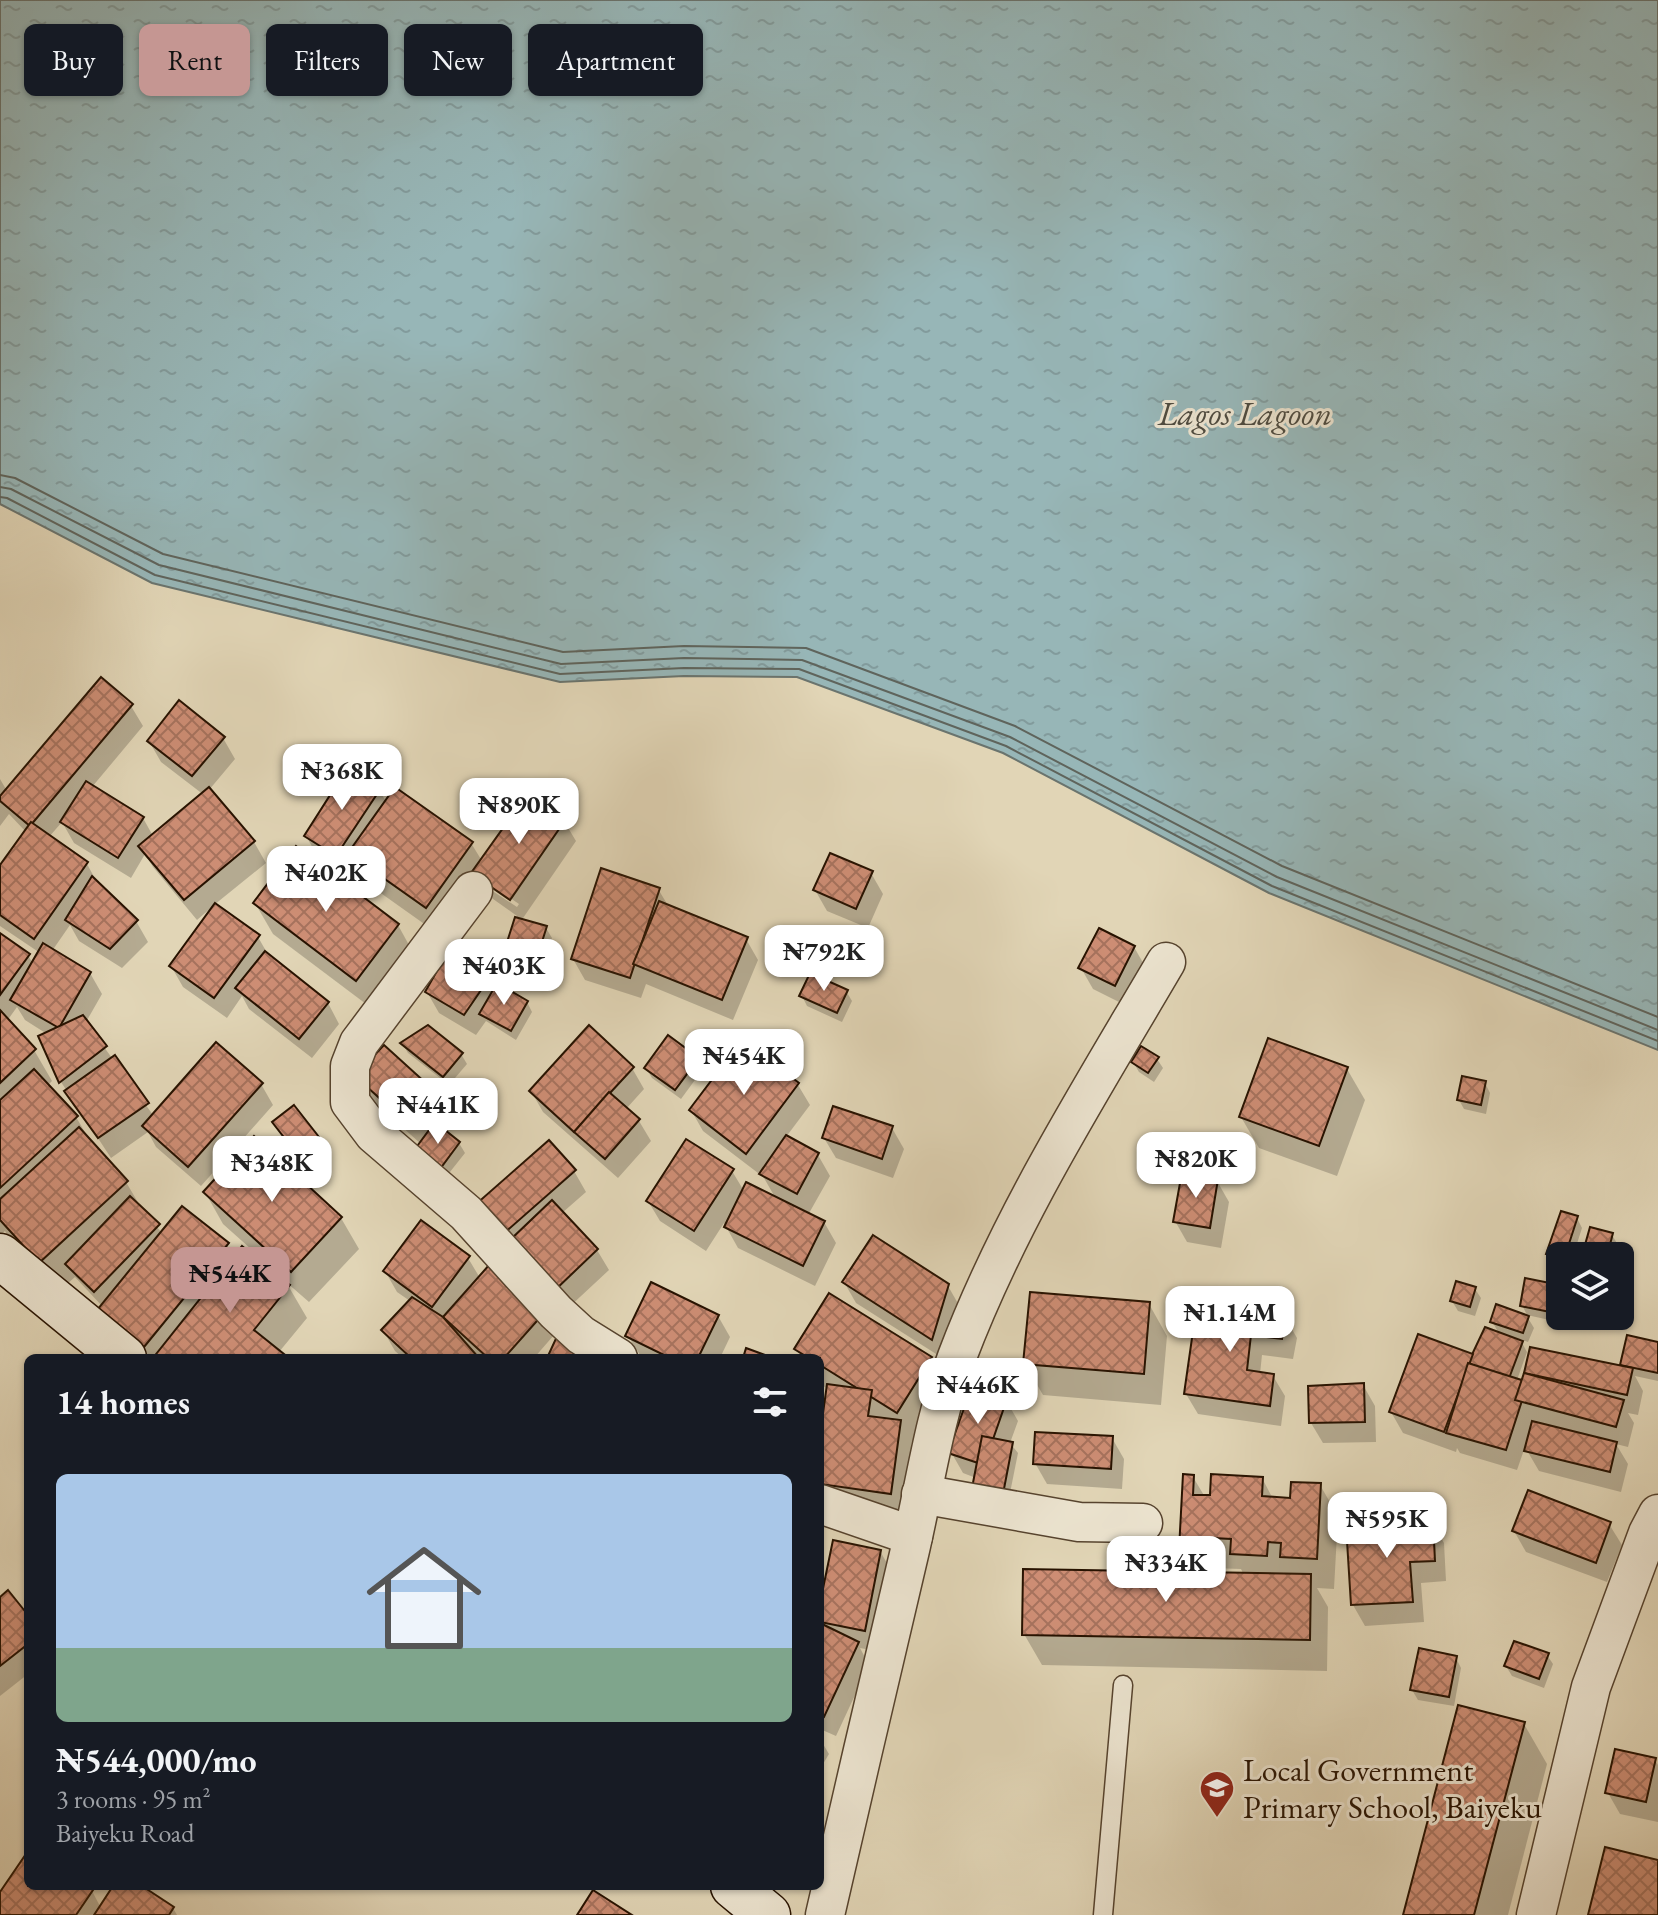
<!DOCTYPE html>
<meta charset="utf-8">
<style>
:root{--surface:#171b24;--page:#20242c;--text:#f1f3f6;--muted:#9ea1a6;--accent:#c59692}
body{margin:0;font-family:"EB Garamond",serif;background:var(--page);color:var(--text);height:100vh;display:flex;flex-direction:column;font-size:30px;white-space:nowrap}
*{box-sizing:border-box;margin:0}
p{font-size:26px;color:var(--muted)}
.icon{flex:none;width:44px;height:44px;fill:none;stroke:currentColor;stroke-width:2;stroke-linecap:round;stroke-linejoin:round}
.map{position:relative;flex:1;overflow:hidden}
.details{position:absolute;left:24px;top:1354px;width:800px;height:536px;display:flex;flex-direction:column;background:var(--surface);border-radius:12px;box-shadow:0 2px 6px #0004}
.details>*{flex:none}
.guide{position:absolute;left:24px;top:24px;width:800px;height:72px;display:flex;gap:16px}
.tools{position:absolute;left:1546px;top:1242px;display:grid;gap:16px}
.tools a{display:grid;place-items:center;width:88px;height:88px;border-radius:12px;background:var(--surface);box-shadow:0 2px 6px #0004;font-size:40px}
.price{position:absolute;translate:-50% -68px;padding:0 18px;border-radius:16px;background:#fff;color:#222;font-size:26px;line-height:52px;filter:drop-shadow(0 2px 4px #0008)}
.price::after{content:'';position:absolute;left:50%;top:48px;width:24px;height:18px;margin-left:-12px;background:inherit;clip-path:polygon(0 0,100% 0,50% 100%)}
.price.on{background:var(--accent);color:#111}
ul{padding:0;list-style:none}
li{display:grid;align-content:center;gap:16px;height:424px;padding:0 32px}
li span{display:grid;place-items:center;height:248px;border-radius:12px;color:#555}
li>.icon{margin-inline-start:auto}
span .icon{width:144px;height:144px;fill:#fffc;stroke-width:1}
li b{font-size:34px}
h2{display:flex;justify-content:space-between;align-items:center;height:96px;padding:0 32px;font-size:34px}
.chip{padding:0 28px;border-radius:12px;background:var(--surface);box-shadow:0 2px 6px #0004;font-size:28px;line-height:72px}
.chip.on{background:var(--accent);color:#111}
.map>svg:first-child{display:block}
</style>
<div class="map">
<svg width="1658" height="1915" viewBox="0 0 1658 1915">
<defs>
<pattern id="water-ripples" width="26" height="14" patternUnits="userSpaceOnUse" patternTransform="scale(2)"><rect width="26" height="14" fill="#97b6b7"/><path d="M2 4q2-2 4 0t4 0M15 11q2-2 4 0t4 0" fill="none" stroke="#829b9c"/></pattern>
<pattern id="building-cross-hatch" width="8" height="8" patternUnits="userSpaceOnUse" patternTransform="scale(2)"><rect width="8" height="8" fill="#cd8d74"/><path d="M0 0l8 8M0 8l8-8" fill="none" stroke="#a6725d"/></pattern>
</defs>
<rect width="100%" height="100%" fill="#e1d5b6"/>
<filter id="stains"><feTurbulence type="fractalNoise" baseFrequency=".0025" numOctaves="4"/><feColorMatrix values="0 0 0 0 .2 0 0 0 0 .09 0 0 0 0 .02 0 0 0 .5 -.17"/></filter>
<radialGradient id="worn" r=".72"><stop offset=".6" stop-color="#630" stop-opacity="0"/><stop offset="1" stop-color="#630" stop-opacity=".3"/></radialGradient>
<polygon fill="url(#water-ripples)" stroke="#6a746e" stroke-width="2" points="0,0 1658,0 1658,1050 1269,893 1003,753 797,677 684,676 560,682 152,583 0,504"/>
<g fill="#0003" fill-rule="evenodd">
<polygon points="131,706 143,726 92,787 143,818 153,836 204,795 161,762 149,741 223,738 235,759 209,790 254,842 266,863 214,905 258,937 270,958 328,1003 339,1024 312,1058 249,1009 242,996 227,1018 183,987 171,966 212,907 197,920 153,867 145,854 131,878 74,843 62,822 49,837 87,864 98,884 136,921 148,942 122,968 79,941 70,925 52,951 90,973 102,994 86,1022 153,1115 261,1084 273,1105 201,1186 156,1147 148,1132 111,1158 61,1082 40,1037 47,1034 25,1020 17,1007 7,1021 34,1050 52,1081 47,1086 76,1117 92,1144 126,1182 143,1211 162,1233 227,1245 235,1259 277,1277 279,1274 223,1224 205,1192 254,1139 341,1218 359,1249 309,1302 286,1282 307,1318 279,1352 286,1358 138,1358 102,1306 75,1277 58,1292 10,1240 5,1231 0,1235 0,935 28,955 33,964 40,953 0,926 0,869 26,832 9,814 0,826 0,779 7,791"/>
<path d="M379 790 387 803 471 843 482 861 564 821 576 841 521 921 546 928 552 938 539 979 503 968 511 983 506 990 527 1002 532 1012 516 1040 486 1021 476 1035 439 1013 427 992 455 944 502 963 517 916 486 894 444 938 368 884 356 864 348 876 318 857 306 836ZM488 883 519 904 517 907 488 888Z"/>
<polygon points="871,873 883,894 868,928 827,911 815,890"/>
<polygon points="658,889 669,907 746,939 758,960 733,1020 646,984 641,998 585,980 573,959"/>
<polygon points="255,903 398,925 415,956 374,1010 273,934"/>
<polygon points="1134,947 1146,968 1127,1006 1093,989 1081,968"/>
<polygon points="846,991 852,1001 842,1022 807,1006 802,996"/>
<polygon points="402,1043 461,1054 467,1064 449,1085 408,1053"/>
<polygon points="697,1059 703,1069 681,1099 652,1078 646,1068"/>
<polygon points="1157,1059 1163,1068 1154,1082 1139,1072 1133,1062"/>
<polygon points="632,1068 644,1089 626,1109 639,1121 651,1141 618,1178 543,1112 531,1091"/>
<polygon points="1347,1069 1365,1100 1337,1176 1259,1148 1241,1117"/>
<polygon points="357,1076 436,1095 448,1116 438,1127 459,1143 465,1153 446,1177 421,1144 369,1097"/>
<polygon points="1485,1083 1490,1093 1486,1114 1464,1109 1459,1100"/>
<polygon points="798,1085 810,1105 786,1137 818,1155 830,1176 808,1215 824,1222 836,1243 815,1286 738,1248 724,1223 706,1251 660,1221 648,1201 732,1171 744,1191 776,1199 760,1171 758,1173 703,1131 691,1110"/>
<polygon points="293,1108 323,1148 304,1163 280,1132"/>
<polygon points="892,1128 904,1149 893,1178 836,1158 824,1138"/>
<polygon points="574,1171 586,1192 562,1213 597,1250 609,1270 566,1310 490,1226"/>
<polygon points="1217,1181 1229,1202 1221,1248 1187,1242 1175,1221"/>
<polygon points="1577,1218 1582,1228 1573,1256 1560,1256 1560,1266 1553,1263 1548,1254"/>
<polygon points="1612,1235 1618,1245 1614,1256 1588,1256 1585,1252"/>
<polygon points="468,1258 480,1278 490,1267 554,1335 534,1358 403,1358 395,1351 383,1330 410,1301 397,1292 385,1271"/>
<polygon points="844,1282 948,1286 960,1307 944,1359 856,1303"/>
<polygon points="1560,1287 1560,1316 1583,1316 1581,1327 1527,1315 1522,1305"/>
<polygon points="1475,1289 1481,1298 1475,1316 1458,1311 1452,1301"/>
<polygon points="1149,1304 1167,1336 1161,1405 1043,1395 1025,1364"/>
<polygon points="1199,1305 1285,1317 1297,1338 1293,1359 1262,1355 1260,1374 1273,1376 1285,1396 1281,1426 1198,1414 1186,1394"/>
<polygon points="718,1316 730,1337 720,1358 642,1358 628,1336"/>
<polygon points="1528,1318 1534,1328 1528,1342 1520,1339 1527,1352 1517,1380 1523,1382 1531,1349 1624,1368 1622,1364 1658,1344 1658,1381 1635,1376 1643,1391 1638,1415 1628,1413 1634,1423 1628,1447 1616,1444 1628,1464 1621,1492 1539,1471 1525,1447 1517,1470 1460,1453 1457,1448 1456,1452 1403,1433 1391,1412 1473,1356 1499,1334 1492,1321"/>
<polygon points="796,1349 931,1358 949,1389 915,1443 912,1441 902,1514 820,1491 820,1450 828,1389 820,1384 820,1358 802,1358"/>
<polygon points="1363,1385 1375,1406 1376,1442 1323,1443 1311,1423"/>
<polygon points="1006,1400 1018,1421 1010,1443 1018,1453 1008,1503 976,1478 963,1473 951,1452"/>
<polygon points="1112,1438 1124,1459 1122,1489 1047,1484 1035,1463"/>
<path d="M1193 1477 1205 1497 1262 1478 1273 1499 1292 1500 1320 1485 1338 1516 1334 1589 1317 1588 1328 1607 1327 1671 1042 1665 1024 1634 1195 1574 1181 1549ZM1211 1568 1241 1569 1244 1575 1210 1574Z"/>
<polygon points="1432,1522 1444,1543 1446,1581 1421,1583 1424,1622 1365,1626 1353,1605"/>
<polygon points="1609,1524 1622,1545 1607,1582 1526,1552 1514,1531"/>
<polygon points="880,1551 892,1572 876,1651 860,1648 869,1665 836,1736 820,1729 820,1613"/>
<polygon points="0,1600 28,1618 28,1674 0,1696"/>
<polygon points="1547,1655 1553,1664 1544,1688 1512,1676 1506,1666"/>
<polygon points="1456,1658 1461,1668 1454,1706 1418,1700 1412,1690"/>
<polygon points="1524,1724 1547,1764 1508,1915 1405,1915"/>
<polygon points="820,1739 829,1754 820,1769"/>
<polygon points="1655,1760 1658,1765 1658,1822 1620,1814 1608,1793"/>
<polygon points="28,1855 28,1886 84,1886 92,1891 101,1908 115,1886 138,1886 173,1908 177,1915 0,1915 0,1895"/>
</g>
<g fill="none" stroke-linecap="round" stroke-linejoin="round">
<g stroke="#5f645c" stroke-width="2">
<polyline points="0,475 15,478 163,554 563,652 684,646 806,648 1015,726 1282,866 1658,1017"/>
<polyline points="0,487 11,489 159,565 561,664 684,658 802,660 1010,737 1277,877 1658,1030"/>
<polyline points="0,497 7,498 155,575 560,674 684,668 799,669 1006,746 1272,886 1658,1041"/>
</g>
</g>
<g fill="url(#building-cross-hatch)" stroke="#271200" stroke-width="2">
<polygon points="101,677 133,704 30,826 0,801 0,796"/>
<polygon points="179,700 225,737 192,776 147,741"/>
<polygon points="348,767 381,788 336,856 304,836"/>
<polygon points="86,781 144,817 118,858 60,822"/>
<polygon points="209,787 255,841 184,900 138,846"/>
<polygon points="395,787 473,842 426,908 348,853"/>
<polygon points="528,793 566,819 510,900 471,873"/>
<polygon points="31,822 88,862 34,939 0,915 0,865"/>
<polygon points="296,846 399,924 356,981 253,903"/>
<polygon points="830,853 873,871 856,909 813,890"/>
<polygon points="601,868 660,888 630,978 571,959"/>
<polygon points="92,876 138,920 110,949 65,920"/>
<polygon points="659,901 748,937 722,1000 633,964"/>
<polygon points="215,903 260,935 214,998 169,966"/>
<polygon points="515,917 547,926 533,970 501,961"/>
<polygon points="1099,928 1135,946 1115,986 1078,968"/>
<polygon points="0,933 30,954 0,995"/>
<polygon points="454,941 501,961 464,1015 425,992"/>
<polygon points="43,943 91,972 59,1028 10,1000"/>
<polygon points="265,951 329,1002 299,1039 235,988"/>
<polygon points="810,973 848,990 837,1013 799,996"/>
<polygon points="497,983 528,1001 511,1031 479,1014"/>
<polygon points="0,1010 36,1049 0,1083"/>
<polygon points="83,1015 107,1046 59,1083 38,1036"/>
<polygon points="428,1025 463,1053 443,1077 400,1043"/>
<polygon points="589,1025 634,1067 574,1132 529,1091"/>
<polygon points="668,1035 699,1058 675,1090 644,1068"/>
<polygon points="1268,1038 1348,1067 1319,1146 1239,1117"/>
<polygon points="742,1040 799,1083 746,1154 689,1110"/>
<polygon points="216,1042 263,1083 188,1167 142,1126"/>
<polygon points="384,1045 438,1094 409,1125 355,1076"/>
<polygon points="1141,1046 1159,1057 1148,1073 1131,1062"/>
<polygon points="115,1055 149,1103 98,1138 64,1091"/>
<polygon points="34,1069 78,1116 0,1188 0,1100"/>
<polygon points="1462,1076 1486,1081 1481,1105 1457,1100"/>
<polygon points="609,1092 640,1119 605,1159 574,1132"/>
<polygon points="294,1105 319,1137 297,1154 272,1122"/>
<polygon points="833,1106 893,1126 882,1159 822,1138"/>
<polygon points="435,1122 460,1142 440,1169 415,1149"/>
<polygon points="79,1127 128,1181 39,1263 0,1220 0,1199"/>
<polygon points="786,1135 819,1153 797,1194 759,1174"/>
<polygon points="254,1136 342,1217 291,1272 203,1192"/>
<polygon points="686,1139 734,1169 694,1231 646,1201"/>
<polygon points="549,1140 576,1170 502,1235 475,1205"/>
<polygon points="1182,1172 1218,1179 1210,1228 1173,1222"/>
<polygon points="746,1182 825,1221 803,1266 724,1227"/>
<polygon points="130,1196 160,1224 94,1292 65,1264"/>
<polygon points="552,1200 598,1249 554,1291 508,1242"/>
<polygon points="182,1206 229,1243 144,1347 97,1310"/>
<polygon points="1561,1211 1578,1216 1565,1256 1560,1256 1560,1258 1546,1254"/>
<polygon points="421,1220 470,1256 432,1307 383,1271"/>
<polygon points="1590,1227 1613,1233 1607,1256 1583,1252"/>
<polygon points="873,1235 949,1284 932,1340 842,1282"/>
<polygon points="242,1246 290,1285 254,1330 289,1358 153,1358"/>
<polygon points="490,1264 544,1313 504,1358 488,1358 443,1317"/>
<polygon points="1525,1278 1560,1285 1560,1314 1520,1306"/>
<polygon points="1456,1281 1476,1287 1470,1307 1450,1301"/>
<polygon points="651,1282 719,1315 698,1358 670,1358 625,1336"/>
<polygon points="1030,1292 1150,1302 1144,1374 1023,1364"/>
<polygon points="829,1293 932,1357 897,1413 820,1365 820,1358 809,1358 794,1349"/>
<polygon points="412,1297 443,1317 479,1358 411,1358 381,1330"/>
<polygon points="1197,1303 1286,1315 1282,1339 1251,1335 1247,1370 1274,1374 1270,1406 1184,1394"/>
<polygon points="1496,1304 1529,1316 1523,1333 1490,1322"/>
<polygon points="1485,1327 1523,1341 1508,1381 1468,1363"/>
<polygon points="559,1332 592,1358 547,1358"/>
<polygon points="1418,1334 1473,1354 1444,1432 1389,1412"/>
<polygon points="1627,1335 1658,1342 1658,1373 1620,1365"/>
<polygon points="1530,1347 1633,1368 1627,1395 1524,1373"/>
<polygon points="746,1348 773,1358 743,1358"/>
<polygon points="1468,1363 1528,1382 1506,1450 1446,1433"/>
<polygon points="1524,1373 1624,1400 1616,1427 1515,1400"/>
<polygon points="1364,1383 1365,1422 1309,1423 1308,1386"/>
<polygon points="827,1384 872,1390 868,1416 901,1420 891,1494 820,1484 820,1435"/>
<polygon points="972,1386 1007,1399 984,1465 948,1453"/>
<polygon points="1532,1421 1617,1442 1610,1472 1524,1451"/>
<polygon points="1035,1432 1113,1436 1111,1469 1033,1464"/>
<polygon points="982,1436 1013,1442 1003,1494 972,1488"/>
<polygon points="1183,1474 1194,1475 1193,1495 1210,1495 1211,1474 1263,1477 1262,1496 1290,1498 1291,1482 1321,1483 1317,1559 1280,1557 1281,1543 1268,1542 1267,1556 1230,1554 1231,1539 1194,1537 1193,1550 1179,1550"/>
<polygon points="1528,1490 1611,1522 1596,1563 1512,1531"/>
<polygon points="1433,1520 1435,1561 1410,1562 1413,1602 1351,1605 1346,1525"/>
<polygon points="833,1540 881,1550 865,1631 820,1622 820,1603"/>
<polygon points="1023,1569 1311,1574 1310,1640 1022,1635"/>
<polygon points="8,1590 28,1615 28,1644 0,1666 0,1597"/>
<polygon points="820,1623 859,1642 824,1717 820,1715"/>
<polygon points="1514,1641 1549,1653 1539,1679 1504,1666"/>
<polygon points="1419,1648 1457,1656 1449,1697 1410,1690"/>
<polygon points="1458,1705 1525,1722 1474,1915 1403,1915"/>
<polygon points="1615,1749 1656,1758 1646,1802 1605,1793"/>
<polygon points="1605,1847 1658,1860 1658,1915 1588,1915"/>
<polygon points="28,1851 28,1886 87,1886 93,1890 76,1915 0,1915 0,1892"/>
<polygon points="113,1886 142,1886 174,1907 169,1915 94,1915"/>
<polygon points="593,1890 632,1915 577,1915"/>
</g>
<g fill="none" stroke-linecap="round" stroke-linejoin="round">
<g stroke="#56432e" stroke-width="21">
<polyline id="service" points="1103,1915 1123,1685"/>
</g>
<g stroke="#56432e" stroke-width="41">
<g id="minor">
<polyline points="473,891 359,1043 350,1066 350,1102 374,1134 466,1213 556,1312 581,1335 618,1358"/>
<polyline points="921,1494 1079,1522 1143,1523"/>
<polyline points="820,1504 913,1536"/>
<path d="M825 1915C853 1793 881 1672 910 1550 925 1485 934 1419 957 1357 1010 1217 1091 1090 1166 962"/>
<polyline points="1536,1915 1591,1687 1648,1533 1658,1514"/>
</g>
</g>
<g stroke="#271200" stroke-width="47">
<g id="secondary">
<polyline points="0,1256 124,1358"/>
<polyline points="733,1886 768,1915"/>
</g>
</g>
<use href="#service" stroke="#ece4d0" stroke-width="18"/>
<use href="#minor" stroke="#ece4d0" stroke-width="38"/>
<use href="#secondary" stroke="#ece4d0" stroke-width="44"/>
</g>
<defs>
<g id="school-pin" transform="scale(1.8)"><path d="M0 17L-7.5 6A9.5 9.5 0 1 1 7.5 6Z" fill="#8f2418" stroke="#ece4d0"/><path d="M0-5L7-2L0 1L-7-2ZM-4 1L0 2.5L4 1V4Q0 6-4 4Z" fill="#fff"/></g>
</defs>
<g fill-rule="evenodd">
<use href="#school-pin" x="1217" y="1788"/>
</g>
<g text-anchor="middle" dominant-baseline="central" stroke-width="6" stroke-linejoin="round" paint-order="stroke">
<g font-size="32" fill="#271200" stroke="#ece4d0" text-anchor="start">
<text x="1243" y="1770">Local Government<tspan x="1243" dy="37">Primary School, Baiyeku</tspan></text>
</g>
<g font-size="34" font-style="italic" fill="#4e4b40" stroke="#ece4d0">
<text x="1245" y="413">Lagos Lagoon</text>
</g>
</g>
<rect width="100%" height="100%" filter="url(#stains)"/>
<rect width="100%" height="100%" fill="url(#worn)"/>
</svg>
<div class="tools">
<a><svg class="icon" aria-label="layers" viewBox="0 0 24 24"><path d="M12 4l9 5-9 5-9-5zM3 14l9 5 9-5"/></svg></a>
</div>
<b class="price" style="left:342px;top:812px">₦368K</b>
<b class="price" style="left:519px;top:846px">₦890K</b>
<b class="price" style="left:326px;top:914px">₦402K</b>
<b class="price" style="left:824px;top:993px">₦792K</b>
<b class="price" style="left:504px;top:1007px">₦403K</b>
<b class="price" style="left:744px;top:1097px">₦454K</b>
<b class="price" style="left:438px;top:1146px">₦441K</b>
<b class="price" style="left:1196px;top:1200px">₦820K</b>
<b class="price" style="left:272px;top:1204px">₦348K</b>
<b class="price on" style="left:230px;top:1315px">₦544K</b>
<b class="price" style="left:1230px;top:1354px">₦1.14M</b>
<b class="price" style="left:978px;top:1426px">₦446K</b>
<b class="price" style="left:1387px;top:1560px">₦595K</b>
<b class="price" style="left:1166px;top:1604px">₦334K</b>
<div class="guide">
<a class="chip">Buy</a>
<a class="chip on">Rent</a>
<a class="chip">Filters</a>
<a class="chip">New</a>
<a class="chip">Apartment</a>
</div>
<section class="details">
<h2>14 homes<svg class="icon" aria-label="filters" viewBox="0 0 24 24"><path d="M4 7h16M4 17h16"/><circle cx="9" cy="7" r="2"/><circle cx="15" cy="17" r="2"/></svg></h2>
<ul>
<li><span style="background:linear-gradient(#a9c7e8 70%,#7fa58c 0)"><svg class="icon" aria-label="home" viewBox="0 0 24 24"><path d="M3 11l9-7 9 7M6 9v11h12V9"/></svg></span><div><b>₦544,000/mo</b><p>3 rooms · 95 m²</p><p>Baiyeku Road</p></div></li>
</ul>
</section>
</div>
